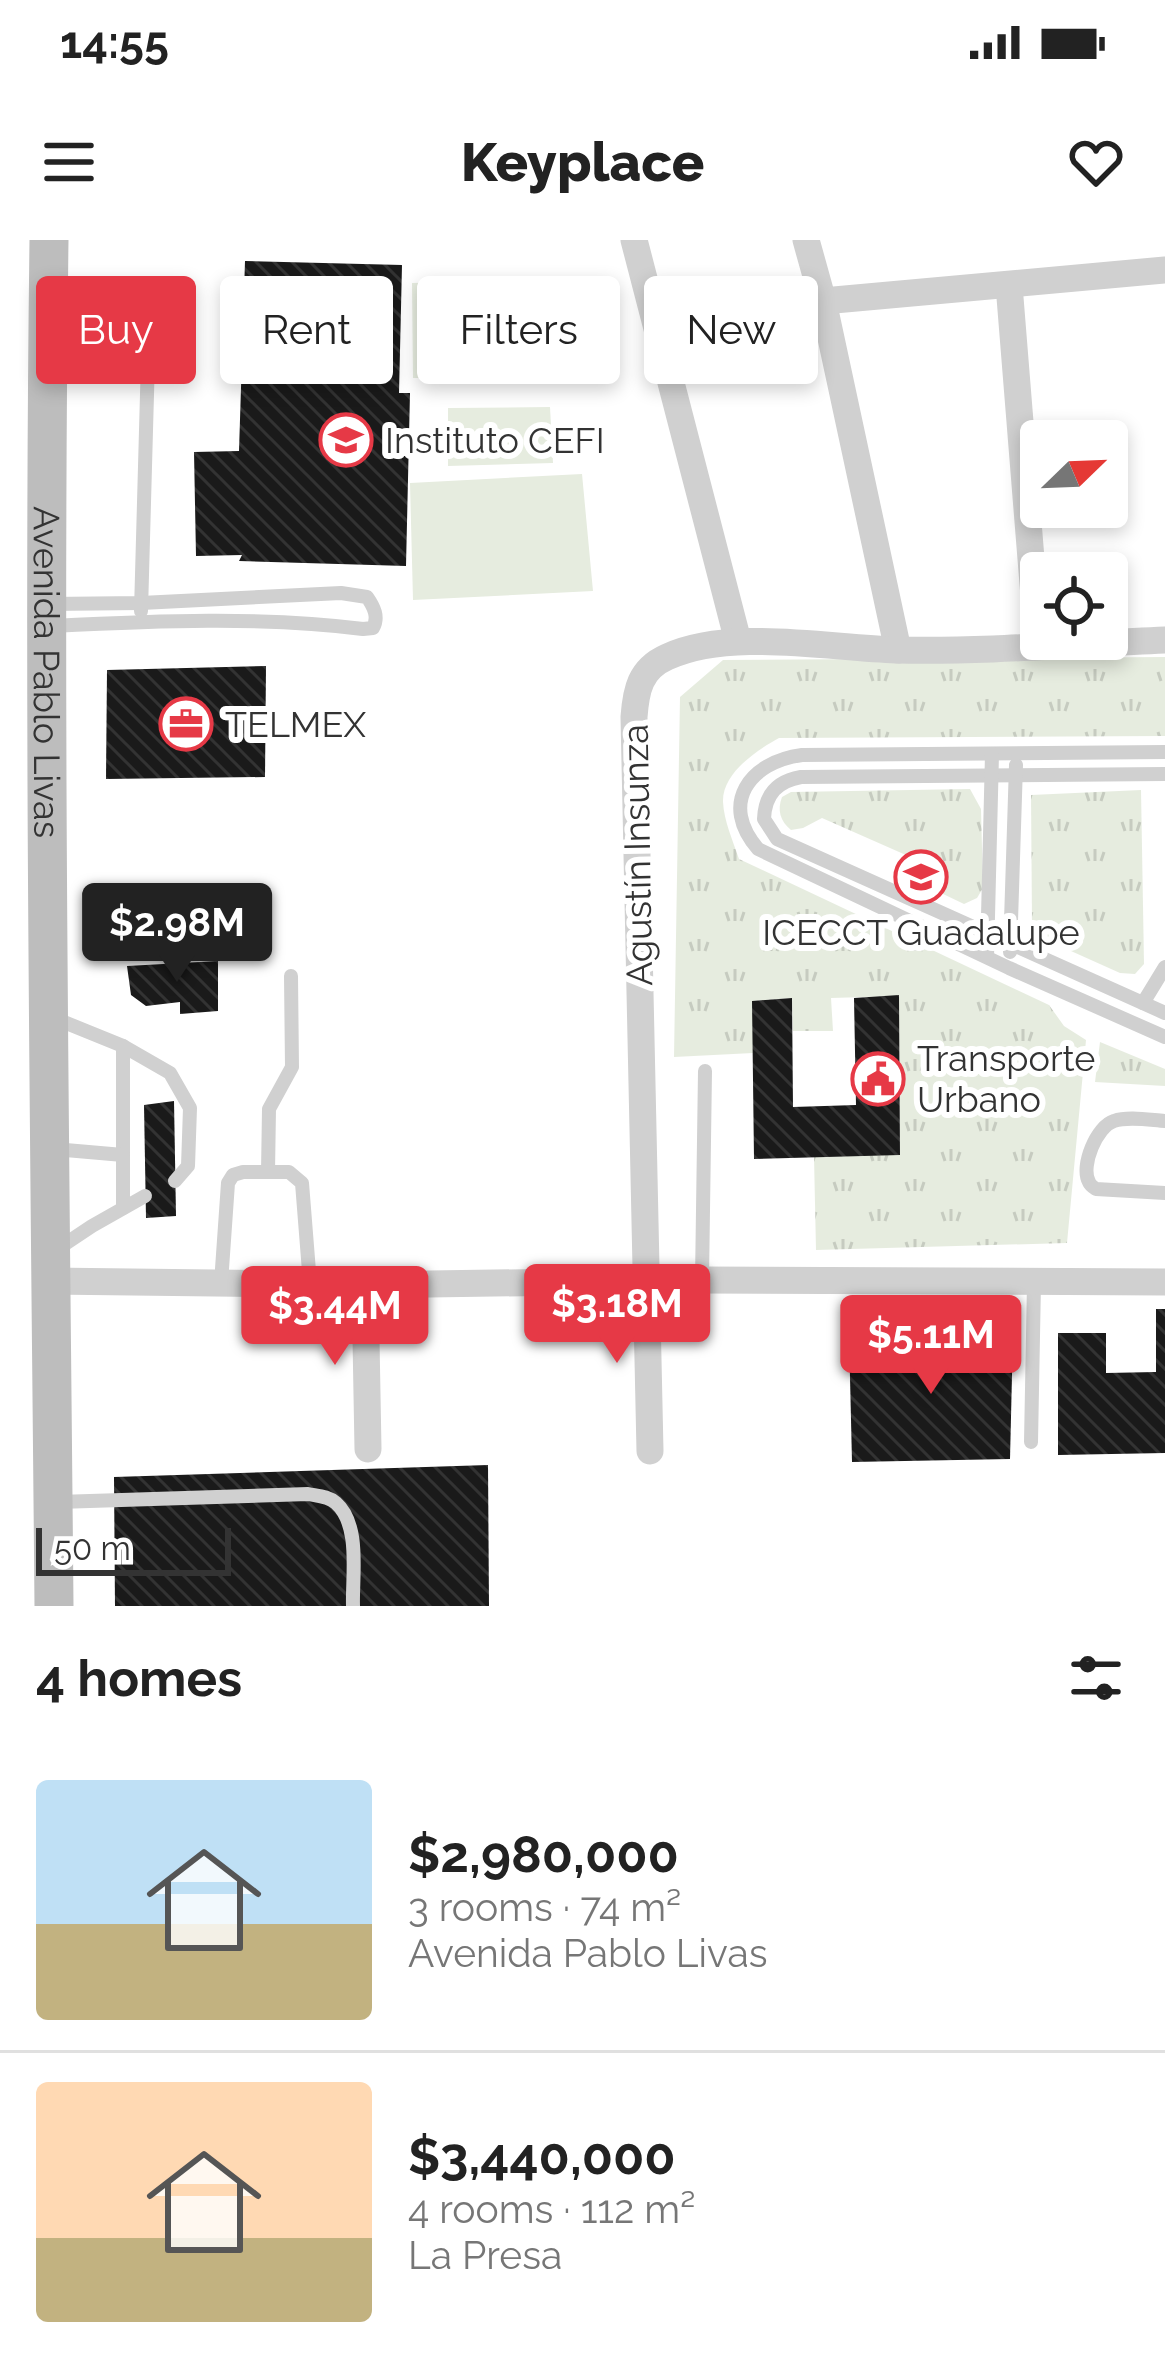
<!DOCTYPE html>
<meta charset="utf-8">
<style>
:root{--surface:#fff;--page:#f6f6f6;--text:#222;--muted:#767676;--line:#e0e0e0;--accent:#e63946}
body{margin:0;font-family:Raleway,sans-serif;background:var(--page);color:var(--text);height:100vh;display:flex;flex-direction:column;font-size:45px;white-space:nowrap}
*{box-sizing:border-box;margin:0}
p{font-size:39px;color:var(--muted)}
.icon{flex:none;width:66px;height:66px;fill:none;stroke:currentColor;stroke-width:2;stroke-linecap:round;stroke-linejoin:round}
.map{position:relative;height:1366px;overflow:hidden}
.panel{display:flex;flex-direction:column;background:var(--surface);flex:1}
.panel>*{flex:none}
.hud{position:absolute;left:36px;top:36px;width:1095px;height:108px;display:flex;gap:24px}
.needle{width:78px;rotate:67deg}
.tools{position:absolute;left:1020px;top:180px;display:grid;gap:24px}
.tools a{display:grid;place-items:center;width:108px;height:108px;border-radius:12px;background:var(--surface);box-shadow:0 6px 18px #0003;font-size:60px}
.scale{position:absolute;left:36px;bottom:30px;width:195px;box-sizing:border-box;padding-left:12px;border:6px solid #333;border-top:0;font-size:33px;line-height:42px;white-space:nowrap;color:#333;-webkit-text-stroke:9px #fff;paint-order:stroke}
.price{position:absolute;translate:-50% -102px;padding:0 27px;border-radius:12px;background:var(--accent);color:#fff;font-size:39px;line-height:78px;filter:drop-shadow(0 3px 6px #0008)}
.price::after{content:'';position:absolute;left:50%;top:72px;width:36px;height:27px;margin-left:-18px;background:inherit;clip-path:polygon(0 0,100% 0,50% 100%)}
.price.selected{background:#222;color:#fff}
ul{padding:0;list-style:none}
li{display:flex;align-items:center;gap:36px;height:300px;padding:0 36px}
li+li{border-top:3px solid var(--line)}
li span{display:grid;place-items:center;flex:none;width:336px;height:240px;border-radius:12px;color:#555}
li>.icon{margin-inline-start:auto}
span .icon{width:144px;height:144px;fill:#fffc;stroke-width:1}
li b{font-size:51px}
h2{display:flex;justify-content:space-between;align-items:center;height:144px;padding:0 36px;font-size:51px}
.pill{padding:0 42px;border-radius:12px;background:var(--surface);box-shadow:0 6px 18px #0003;font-size:42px;line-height:108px}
.pill.selected{background:var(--accent);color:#fff}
.status{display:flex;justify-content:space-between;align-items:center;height:84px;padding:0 60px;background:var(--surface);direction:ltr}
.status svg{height:33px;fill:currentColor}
header{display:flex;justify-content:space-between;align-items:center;height:156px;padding:0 36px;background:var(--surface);font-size:54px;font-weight:800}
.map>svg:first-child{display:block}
</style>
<div class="status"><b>14:55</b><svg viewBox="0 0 49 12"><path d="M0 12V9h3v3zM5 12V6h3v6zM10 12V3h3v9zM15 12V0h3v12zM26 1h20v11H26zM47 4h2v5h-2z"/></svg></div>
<header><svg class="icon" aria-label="menu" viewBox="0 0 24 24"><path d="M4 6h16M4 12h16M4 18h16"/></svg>Keyplace<svg class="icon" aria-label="heart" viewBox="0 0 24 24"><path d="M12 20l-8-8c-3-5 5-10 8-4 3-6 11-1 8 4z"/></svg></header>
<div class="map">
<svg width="1165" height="1366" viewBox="0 0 1165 1366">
<defs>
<pattern id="grass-tufts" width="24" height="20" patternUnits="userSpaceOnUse" patternTransform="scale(3)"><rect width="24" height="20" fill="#e6ecdf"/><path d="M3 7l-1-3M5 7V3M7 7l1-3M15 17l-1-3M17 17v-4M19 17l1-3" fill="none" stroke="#c6cbc0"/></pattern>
<pattern id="building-back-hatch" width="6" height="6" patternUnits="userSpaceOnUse" patternTransform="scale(3)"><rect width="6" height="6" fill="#1a1a1a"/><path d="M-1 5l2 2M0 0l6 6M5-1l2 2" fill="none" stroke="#333"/></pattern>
</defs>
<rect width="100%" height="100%" fill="#fff"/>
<g fill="url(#grass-tufts)">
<path d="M1165 417V496L779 498C757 510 722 533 723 562 724 581 733 601 739 619L1049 765 1064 786 1086 800 1067 1003 816 1010 814 917 900 914 899 756 831 758 833 791H793L792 758 753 761V813L674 817 680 457 723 420Z"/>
<path d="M970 549 981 569 983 648 977 658 964 664 941 653 924 623 822 578 803 588 791 590C780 581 777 570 782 557L791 552Z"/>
<polygon points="1141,550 1144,724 1135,734 1120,733 1042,698 1032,684 1031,555"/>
<polygon points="1100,802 1165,829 1165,846 1095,842"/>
</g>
<g fill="#e6ecdf">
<polygon points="527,40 531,139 413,138 412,43"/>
<polygon points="550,167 553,223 448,226 448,168"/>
<polygon points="582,234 593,351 413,360 410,243"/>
</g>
<g fill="url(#building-back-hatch)">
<polygon points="245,21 402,25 399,153 410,153 406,326 239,321 242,315 196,316 194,212 239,211"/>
<polygon points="266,426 265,537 106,539 107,430"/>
<polygon points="218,721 218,771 180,774 180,762 146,766 131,755 127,726"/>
<polygon points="899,755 900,915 754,919 752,761 792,758 793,867 856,865 854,758"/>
<polygon points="174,861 176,976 146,978 144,865"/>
<polygon points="1156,1069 1165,1069 1165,1213 1058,1215 1058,1093 1106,1093 1106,1133 1156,1132"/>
<polygon points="1013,1093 1010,1219 852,1222 849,1095"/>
<polygon points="488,1225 489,1366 115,1366 114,1237"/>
</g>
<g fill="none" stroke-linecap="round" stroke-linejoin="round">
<g stroke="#d0d0d0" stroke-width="14">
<path d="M55 49C88 51 136 44 149 82L141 371"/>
<path d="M49 364 141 363 341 353 367 357C374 367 379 377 373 388L363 389C264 376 153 381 52 386"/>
<path d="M1165 512 802 515C749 522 719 564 758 609L1009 728 1165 797"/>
<path d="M1165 534 801 537C778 541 765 554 764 579L777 599 1165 773"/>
<polyline points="1010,712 1016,525"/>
<polyline points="987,717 992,514"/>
<polyline points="1143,763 1165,727"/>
<polyline points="54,778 123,806 170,833 190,868 188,926 175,941"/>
<polyline points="123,806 123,968"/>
<path d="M1165 881C1150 880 1128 876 1114 881 1097 886 1080 926 1089 942 1090 945 1093 947 1096 949L1165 953"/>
<polyline points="54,909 123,915"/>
<polyline points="268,932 269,869 292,827 291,736"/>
<polyline points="59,1008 92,986 145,956"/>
<polyline points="702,1040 705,831"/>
<polyline points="221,1043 228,943 233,935 243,932 289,932 302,943 310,1044"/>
<polyline points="1031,1202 1034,1043"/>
<path d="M58 1262 308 1254C318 1256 328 1256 336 1263 361 1285 352 1336 353 1366"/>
</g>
<g stroke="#d0d0d0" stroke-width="27">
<polyline points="634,0 738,401"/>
<polyline points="806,0 823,61 898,410"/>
<polyline points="1009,45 1038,406"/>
<polyline points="823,61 1165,30"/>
<polyline points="49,1041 365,1045 702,1040 1165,1042"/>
<polyline points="365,1045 368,1209"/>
<path d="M650 1211 634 477C636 450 640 429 667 417 730 388 828 408 896 410 986 412 1076 404 1165 400"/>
</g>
<path stroke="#bdbdbd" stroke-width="39" id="s1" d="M49 0C43 455 50 911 54 1366"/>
</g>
<defs>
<g id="university-ring" transform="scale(2.7)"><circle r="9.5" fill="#fff" stroke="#e63946" stroke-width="1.5"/><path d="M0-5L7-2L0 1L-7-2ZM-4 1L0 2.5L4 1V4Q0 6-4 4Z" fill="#e63946"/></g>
<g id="office-ring" transform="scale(2.7)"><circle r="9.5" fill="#fff" stroke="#e63946" stroke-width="1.5"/><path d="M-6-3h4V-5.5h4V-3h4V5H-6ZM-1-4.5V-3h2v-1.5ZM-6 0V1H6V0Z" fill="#e63946"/></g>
<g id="school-ring" transform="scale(2.7)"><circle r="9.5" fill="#fff" stroke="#e63946" stroke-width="1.5"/><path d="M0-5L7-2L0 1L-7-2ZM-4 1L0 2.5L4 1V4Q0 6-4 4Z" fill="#e63946"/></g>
<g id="civic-ring" transform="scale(2.7)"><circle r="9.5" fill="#fff" stroke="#e63946" stroke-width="1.5"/><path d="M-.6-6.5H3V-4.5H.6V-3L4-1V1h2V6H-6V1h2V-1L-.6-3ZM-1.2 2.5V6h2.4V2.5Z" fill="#e63946"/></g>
</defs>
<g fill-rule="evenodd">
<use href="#university-ring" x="346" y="200"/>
<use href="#office-ring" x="186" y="484"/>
<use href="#school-ring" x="921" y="637"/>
<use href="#civic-ring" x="878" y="839"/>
</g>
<g text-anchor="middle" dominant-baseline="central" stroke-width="12" stroke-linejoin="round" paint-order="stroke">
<g font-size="36" fill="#333" stroke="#fff" text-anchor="start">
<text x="385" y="200">Instituto CEFI</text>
<text x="225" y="484">TELMEX</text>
<text x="921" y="692" text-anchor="middle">ICECCT Guadalupe</text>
<text x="917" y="818">Transporte<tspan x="917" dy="41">Urbano</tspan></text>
</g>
<g font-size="36" fill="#333" stroke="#fff">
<text stroke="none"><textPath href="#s1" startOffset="432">Avenida Pablo Livas</textPath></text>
<text transform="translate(637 615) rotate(-91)">Agustín Insunza</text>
</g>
</g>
</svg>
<div class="tools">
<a><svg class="needle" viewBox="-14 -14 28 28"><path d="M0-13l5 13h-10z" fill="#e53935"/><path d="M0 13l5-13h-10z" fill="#767676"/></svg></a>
<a><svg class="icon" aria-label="locate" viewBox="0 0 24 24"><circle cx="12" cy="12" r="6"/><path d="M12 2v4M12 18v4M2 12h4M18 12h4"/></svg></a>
</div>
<div class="scale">50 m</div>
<b class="price selected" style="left:177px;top:745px">$2.98M</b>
<b class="price" style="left:617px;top:1126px">$3.18M</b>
<b class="price" style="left:335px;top:1128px">$3.44M</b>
<b class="price" style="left:931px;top:1157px">$5.11M</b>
<div class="hud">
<a class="pill selected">Buy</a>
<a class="pill">Rent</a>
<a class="pill">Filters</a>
<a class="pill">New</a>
</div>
</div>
<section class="panel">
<h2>4 homes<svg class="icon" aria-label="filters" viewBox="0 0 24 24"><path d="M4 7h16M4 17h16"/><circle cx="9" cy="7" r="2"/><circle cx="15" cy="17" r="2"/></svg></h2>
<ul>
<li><span style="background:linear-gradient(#bfe0f5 60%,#c2b280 0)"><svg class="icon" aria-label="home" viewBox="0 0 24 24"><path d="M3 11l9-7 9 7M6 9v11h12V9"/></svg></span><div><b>$2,980,000</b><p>3 rooms · 74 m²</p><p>Avenida Pablo Livas</p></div></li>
<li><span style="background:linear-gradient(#ffd9b3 65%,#c2b280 0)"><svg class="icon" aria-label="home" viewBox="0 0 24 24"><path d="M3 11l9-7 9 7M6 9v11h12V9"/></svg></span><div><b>$3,440,000</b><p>4 rooms · 112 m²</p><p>La Presa</p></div></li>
</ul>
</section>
